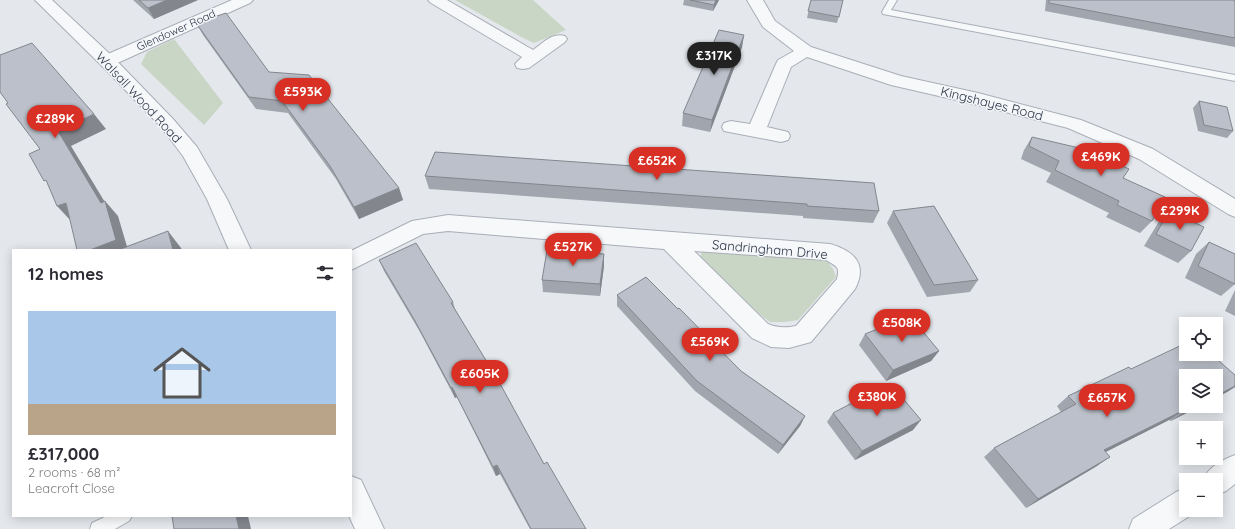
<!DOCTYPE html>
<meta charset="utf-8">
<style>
:root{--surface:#fff;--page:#f7f7f7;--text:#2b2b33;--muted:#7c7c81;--line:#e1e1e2;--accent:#d93025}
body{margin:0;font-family:Quicksand,sans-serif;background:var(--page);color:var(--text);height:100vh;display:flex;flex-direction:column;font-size:15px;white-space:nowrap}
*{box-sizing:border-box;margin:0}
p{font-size:13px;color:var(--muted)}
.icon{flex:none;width:22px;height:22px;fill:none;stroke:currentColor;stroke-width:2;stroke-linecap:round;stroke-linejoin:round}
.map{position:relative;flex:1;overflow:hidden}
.drawer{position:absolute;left:12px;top:249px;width:340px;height:268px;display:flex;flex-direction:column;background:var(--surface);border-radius:0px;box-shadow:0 2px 10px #0003}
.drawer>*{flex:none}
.controls{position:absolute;left:1179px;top:317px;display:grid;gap:8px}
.controls a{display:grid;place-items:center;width:44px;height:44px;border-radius:0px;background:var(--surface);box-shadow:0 2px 10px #0003;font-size:20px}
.price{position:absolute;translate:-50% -34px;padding:0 9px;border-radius:14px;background:var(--accent);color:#fff;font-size:13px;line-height:26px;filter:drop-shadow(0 1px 2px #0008)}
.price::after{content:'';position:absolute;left:50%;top:24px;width:12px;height:9px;margin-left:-6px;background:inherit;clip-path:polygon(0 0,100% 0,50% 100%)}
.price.on{background:#222;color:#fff}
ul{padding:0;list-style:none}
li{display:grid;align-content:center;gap:8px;height:212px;padding:0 16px}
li+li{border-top:1px solid var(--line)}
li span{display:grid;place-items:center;height:124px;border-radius:0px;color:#555}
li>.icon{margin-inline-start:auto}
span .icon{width:72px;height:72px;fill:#fffc;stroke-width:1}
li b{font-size:17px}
h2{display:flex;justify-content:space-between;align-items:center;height:48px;padding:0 16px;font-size:17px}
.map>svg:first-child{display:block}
</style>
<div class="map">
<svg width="1235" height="529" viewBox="0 0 1235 529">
<rect width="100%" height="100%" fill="#e4e7ec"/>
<g fill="#c9d6c5">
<polygon points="455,0 533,0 566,30 534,43 523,38"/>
<polygon points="174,39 223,103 204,125 141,64 147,52"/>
<polygon points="702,250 826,259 833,269 836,277 798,320 785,322 770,322 758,313 700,259"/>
</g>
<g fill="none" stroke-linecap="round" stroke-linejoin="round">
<g stroke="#a9aeb7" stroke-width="2">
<g id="service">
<polygon points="889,0 897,0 891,10 1235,75 1235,81 883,14 882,12"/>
<polygon points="107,516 132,516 129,521 115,529 90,529 92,523"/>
</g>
</g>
<g stroke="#a9aeb7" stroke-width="2">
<g id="minor">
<polygon points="232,0 253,0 250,3 113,65 107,66 101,65 99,61 101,57"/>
<path d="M428 0H447L533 50C543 43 552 32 565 36L567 39 565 42 529 68 523 69 517 68 515 64 522 57 431 3Z"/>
<polygon points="747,0 763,0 775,21 811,47 901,76 978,93 1081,120 1153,149 1235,199 1235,217 1228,214 1139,159 1068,128 978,105 891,85 807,57 791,67 767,127 788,132 790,136 788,140 781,142 724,131 722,127 724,123 731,121 750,124 776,64 778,60 794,51 763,27"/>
<path d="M448 215 830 244C854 251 868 264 855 289L811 342 789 348 771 347 752 338 664 249 448 231 423 234 351 270V251L412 221ZM694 251 826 260C837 267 840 266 837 279L796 326C786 328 777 328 768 324Z"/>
<path d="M1235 455V484L1226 491 1216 495V480H1203C1208 467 1222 460 1235 455Z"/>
<polygon points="1186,488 1186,510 1197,510 1196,512 1169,529 1129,529 1133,519 1176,492"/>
</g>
</g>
<g stroke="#a9aeb7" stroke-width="2">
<g id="tertiary">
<polygon points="35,0 52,0 113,57 173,119 197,147 227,199 251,250 229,250 207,199 183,156 161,127 101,65"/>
<polygon points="351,476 361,480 384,529 355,529 349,516 351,516"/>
</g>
</g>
<use href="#service" fill="#f7f8fa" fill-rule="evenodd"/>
<use href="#minor" fill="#f7f8fa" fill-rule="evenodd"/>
<use href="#tertiary" fill="#f7f8fa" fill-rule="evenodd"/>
</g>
<g fill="#a1a5ae">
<polygon points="133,0 198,0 154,19"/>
<polygon points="684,0 719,0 713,11 683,5"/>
<polygon points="811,0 843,0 837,23 807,18"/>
<polygon points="1046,0 1234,0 1235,2 1235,47 1045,11"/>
<polygon points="196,23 269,72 399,188 403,200 359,219 336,179 288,113 256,109 203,35"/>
<polygon points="744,35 742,47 710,132 682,126 683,113"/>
<polygon points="1199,101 1233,131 1227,138 1198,131 1193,108"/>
<polygon points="1032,137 1123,178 1152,221 1140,233 1106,217 1109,213 1046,182 1051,173 1021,159 1024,150"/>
<polygon points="435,152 879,211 873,223 803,218 803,216 429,189 425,176"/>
<polygon points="893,211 978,280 970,292 927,297 887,223"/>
<polygon points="1169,211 1191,251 1178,263 1144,246 1158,223"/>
<polygon points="1209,242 1235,284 1221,296 1185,278 1196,254"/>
<polygon points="604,254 604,266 600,296 543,292 542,280"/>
<polygon points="379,260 453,302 455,309 544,464 586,529 530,529 500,474 496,476 457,397 455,398 420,332 384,271"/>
<polygon points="1235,290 1235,316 1225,311"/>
<polygon points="617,295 678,309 741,371 805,416 800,426 778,454 695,391 617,306"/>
<polygon points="865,334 939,351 931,361 886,381 859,345"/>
<polygon points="1131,369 1235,375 1235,387 1227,392 1186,406 1200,406 1171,421 1169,420 1105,452 1097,466 1026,508 984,457 994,448 1061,412 1057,406 1068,396"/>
<polygon points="833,413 913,430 855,460 827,422"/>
</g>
<g fill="#83868d">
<polygon points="167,0 198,0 154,19 148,8"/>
<polygon points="716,0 719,0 713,11 714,5"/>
<polygon points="744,35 742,47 710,132 712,120"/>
<polygon points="94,114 106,129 71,146 106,204 105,201 118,216 128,250 90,250 58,131"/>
<polygon points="399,188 403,200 359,219 354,207"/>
<polygon points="66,203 71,221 57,206"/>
<polygon points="168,231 181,248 182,250 173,250"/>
<polygon points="604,254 604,266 600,296 600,284"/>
<polygon points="939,351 931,361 886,381 893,370"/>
<polygon points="1235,386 1235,387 1227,392 1216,398 1216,396"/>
<polygon points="452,387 457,397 455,398 451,388"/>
<polygon points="1196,406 1200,406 1171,421 1186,411"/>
<polygon points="1184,410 1169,420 1090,460 1104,450"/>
<polygon points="805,416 800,426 778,454 783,445"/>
<polygon points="921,420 913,430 855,460 862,451"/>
<polygon points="1110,457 1097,466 1026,508 1038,499"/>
<polygon points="497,465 500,474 496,476 493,467"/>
<polygon points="236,516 248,516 251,529 239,529"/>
</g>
<g fill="#bbc0ca" stroke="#83868d">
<polygon points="139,0 167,0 148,8"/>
<polygon points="690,0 716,0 714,5"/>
<polygon points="811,0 843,0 839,17 808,11"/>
<polygon points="1049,0 1234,0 1235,2 1235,38 1049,3"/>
<polygon points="226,13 269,72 309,75 399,188 354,207 330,166 282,101 249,97 196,23"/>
<polygon points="719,30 744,35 712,120 683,113"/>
<polygon points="32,43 94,114 58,131 101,203 105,201 116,240 90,250 77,250 66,203 57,206 46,180 44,181 29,154 40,149 6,104 8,103 0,92 0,55"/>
<polygon points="1199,101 1227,107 1233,131 1204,125"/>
<polygon points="1032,137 1088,150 1129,169 1123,178 1165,197 1152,221 1117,205 1119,201 1055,170 1059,161 1029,146"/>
<polygon points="435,152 874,183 879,211 807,206 807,204 425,176"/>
<polygon points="934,206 978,280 934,285 893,211"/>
<polygon points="1169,211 1204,227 1191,251 1156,234"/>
<polygon points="168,231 173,250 118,250"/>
<polygon points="1209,242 1235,254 1235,284 1198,266"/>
<polygon points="416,243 453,302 451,303 498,380 544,464 547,462 586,529 531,529 497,465 493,467 452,387 451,388 415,321 379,260"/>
<polygon points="547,250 604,254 600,284 542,280"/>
<polygon points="646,277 678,309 679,308 741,371 805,416 783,445 697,381 617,295"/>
<polygon points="910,316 939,351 893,370 865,334"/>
<polygon points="1186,343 1186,354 1211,354 1235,375 1235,386 1216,396 1216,376 1186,376 1186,406 1196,406 1186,411 1184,410 1104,450 1110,457 1038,499 994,448 1076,404 1068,396 1129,367 1131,369"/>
<polygon points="890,383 921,420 862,451 833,413"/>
<polygon points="172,516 236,516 239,529 174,529"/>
</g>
<g text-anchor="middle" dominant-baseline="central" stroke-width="3" stroke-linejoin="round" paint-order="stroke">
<g font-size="11" fill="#2b3445" stroke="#f4f6f9">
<text transform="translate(176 30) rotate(-24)">Glendower Road</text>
</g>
<g font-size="13" fill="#2b3445" stroke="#f4f6f9">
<text transform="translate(139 97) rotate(47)">Walsall Wood Road</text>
<text transform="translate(992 103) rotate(14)">Kingshayes Road</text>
<text transform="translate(770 249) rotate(5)">Sandringham Drive</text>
</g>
</g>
</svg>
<div class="controls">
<a><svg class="icon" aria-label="locate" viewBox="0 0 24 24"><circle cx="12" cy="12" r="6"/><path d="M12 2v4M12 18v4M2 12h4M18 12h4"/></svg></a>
<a><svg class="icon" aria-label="layers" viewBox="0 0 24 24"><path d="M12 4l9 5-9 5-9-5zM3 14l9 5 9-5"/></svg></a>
<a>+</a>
<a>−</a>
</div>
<b class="price on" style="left:714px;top:76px">£317K</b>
<b class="price" style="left:303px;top:112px">£593K</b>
<b class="price" style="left:55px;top:139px">£289K</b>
<b class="price" style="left:1101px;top:177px">£469K</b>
<b class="price" style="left:657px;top:181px">£652K</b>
<b class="price" style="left:1180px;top:231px">£299K</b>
<b class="price" style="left:573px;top:267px">£527K</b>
<b class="price" style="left:902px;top:343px">£508K</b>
<b class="price" style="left:710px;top:362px">£569K</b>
<b class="price" style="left:480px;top:394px">£605K</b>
<b class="price" style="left:877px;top:417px">£380K</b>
<b class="price" style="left:1107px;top:418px">£657K</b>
<section class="drawer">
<h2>12 homes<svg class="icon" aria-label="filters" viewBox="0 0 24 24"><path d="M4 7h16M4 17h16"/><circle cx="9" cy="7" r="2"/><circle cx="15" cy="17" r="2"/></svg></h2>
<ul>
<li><span style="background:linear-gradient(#a9c7e8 75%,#b9a48a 0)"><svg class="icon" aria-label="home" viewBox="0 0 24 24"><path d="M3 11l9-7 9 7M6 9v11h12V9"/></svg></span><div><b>£317,000</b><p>2 rooms · 68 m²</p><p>Leacroft Close</p></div></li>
</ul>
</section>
</div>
